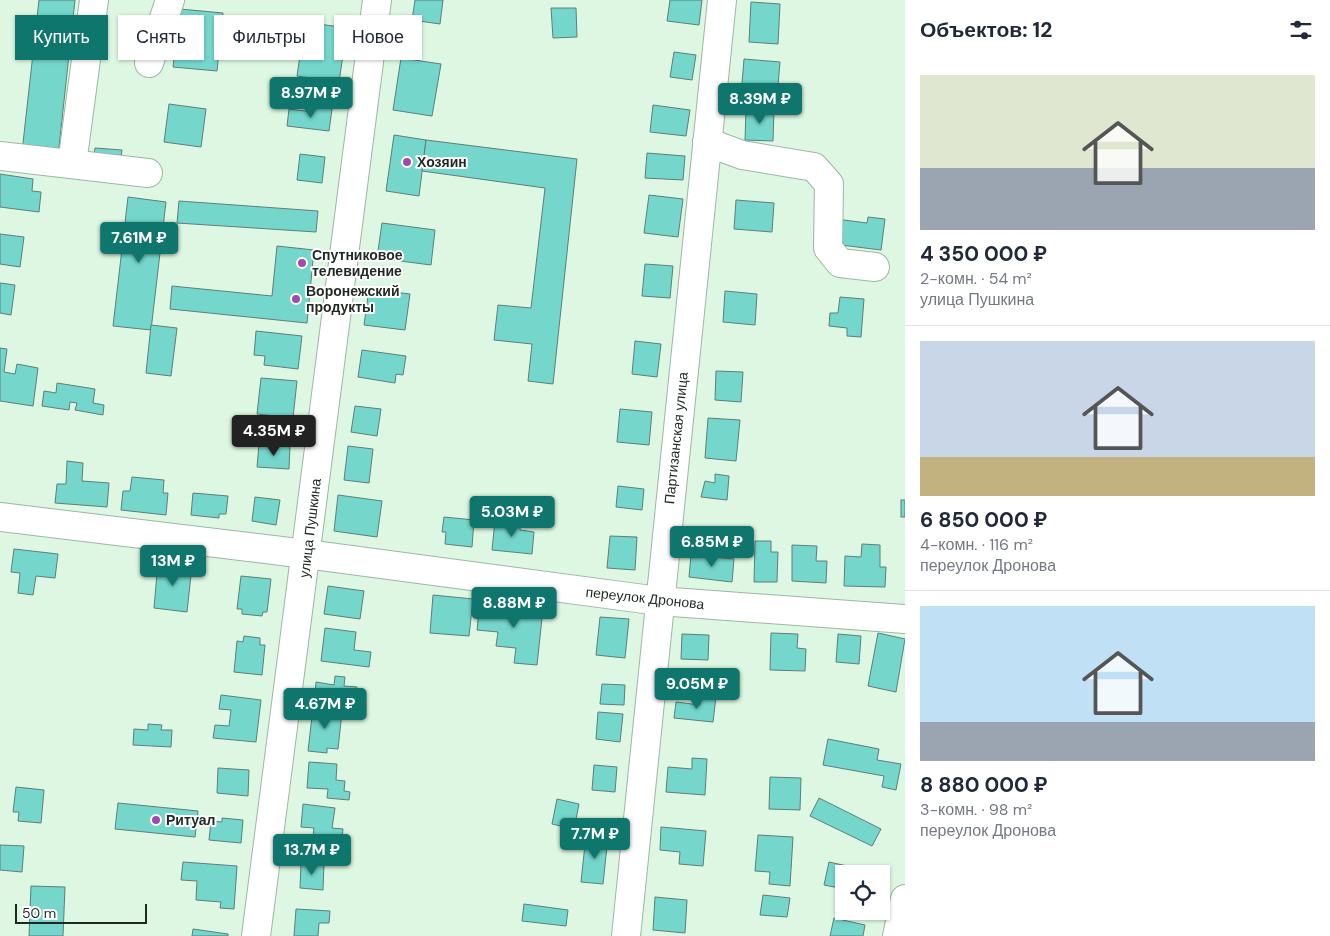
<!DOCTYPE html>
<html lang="ru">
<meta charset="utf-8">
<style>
:root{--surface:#fff;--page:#f2f2f3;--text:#1f2937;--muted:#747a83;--line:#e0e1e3;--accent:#0f766e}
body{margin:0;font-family:"DM Sans",sans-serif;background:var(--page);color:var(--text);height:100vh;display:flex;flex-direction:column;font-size:19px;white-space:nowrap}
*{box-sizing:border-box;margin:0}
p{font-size:16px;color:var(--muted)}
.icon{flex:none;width:28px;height:28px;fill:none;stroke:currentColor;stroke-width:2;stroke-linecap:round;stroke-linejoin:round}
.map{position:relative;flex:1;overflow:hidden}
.panel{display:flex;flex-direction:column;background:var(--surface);width:425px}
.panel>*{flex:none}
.banner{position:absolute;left:15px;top:15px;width:475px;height:45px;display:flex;gap:10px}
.buttons{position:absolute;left:835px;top:865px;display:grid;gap:10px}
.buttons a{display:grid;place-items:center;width:55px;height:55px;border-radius:0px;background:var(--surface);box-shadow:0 1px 4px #0004;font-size:25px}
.scale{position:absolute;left:15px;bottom:12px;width:132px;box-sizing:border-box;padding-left:5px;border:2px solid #1f2922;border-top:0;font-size:14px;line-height:18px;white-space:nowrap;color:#1f2922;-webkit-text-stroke:4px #fff;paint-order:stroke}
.price{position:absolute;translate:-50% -42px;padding:0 11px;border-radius:5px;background:var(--accent);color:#fff;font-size:16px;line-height:32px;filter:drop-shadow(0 1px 2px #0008)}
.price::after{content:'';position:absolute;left:50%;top:30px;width:15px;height:11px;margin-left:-8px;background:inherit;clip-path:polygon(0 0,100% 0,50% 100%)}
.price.on{background:#222;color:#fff}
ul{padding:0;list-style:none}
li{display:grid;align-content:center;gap:10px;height:265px;padding:0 15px}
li+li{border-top:1px solid var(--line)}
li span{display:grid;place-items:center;height:155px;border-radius:0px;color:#555}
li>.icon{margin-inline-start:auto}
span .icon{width:90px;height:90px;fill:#fffc;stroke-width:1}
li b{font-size:21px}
h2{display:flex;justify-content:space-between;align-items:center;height:60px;padding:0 15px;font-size:21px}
.chip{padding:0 18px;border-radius:0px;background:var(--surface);box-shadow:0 1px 4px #0004;font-size:18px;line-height:45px}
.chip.on{background:var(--accent);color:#fff}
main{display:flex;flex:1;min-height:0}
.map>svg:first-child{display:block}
</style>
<main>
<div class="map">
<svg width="905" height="936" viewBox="0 0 905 936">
<rect width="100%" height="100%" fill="#ddf7e2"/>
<g fill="#75d7cc" stroke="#5d7e7a">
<polygon points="39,0 75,0 58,156 22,152"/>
<polygon points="415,0 443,0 440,24 412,20"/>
<polygon points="670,0 702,0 699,25 667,21"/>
<polygon points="751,2 780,4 778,44 749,42"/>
<polygon points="551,8 576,8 577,37 553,38"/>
<polygon points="180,9 223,13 217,71 173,67"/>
<polygon points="305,22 347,28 339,82 297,76"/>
<polygon points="674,52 696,55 692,80 670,77"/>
<polygon points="401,58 441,64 432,116 393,110"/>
<polygon points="744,59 780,62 777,98 741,95"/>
<polygon points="169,104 206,109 201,147 164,142"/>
<polygon points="653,105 690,110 686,136 650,132"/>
<polygon points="314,106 332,109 329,131 287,126 289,109 313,112"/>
<polygon points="746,109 774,110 773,141 745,140"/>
<polygon points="394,135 426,140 419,196 386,191"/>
<polygon points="426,140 577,159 553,384 528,381 532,344 494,340 498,305 531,308 545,188 422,171"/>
<polygon points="95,148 122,150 120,165 93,163"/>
<polygon points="647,153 685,156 683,180 645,178"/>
<polygon points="300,154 325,157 322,183 297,180"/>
<polygon points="0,174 33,179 32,191 41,192 39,212 0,207"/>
<polygon points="649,195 683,199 678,237 644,233"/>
<polygon points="128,197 166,202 151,330 113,326"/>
<polygon points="736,200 774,203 772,232 734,229"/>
<polygon points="179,201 318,211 316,232 177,223"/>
<polygon points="868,217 885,219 881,250 833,244 836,219 867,223"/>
<polygon points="382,223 435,230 431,265 377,258"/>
<polygon points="0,234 24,237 20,267 0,264"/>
<polygon points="277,246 314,250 307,323 170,309 172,286 272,296"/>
<polygon points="645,264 673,266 670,298 642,296"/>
<polygon points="0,283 15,285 11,315 0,313"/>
<polygon points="369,289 410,294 405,330 364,325"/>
<polygon points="725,291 757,294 755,325 723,322"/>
<polygon points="840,297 864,299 861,337 847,336 847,328 829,326 830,313 838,313"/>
<polygon points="151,325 177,328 171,376 146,373"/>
<polygon points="256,331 302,336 298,369 264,365 265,356 254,355"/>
<polygon points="635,341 661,344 657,377 632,374"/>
<polygon points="0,348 7,349 4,372 15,374 17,364 38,368 33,406 0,401"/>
<polygon points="362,350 406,356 403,375 396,374 395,383 358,377"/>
<polygon points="716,371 743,372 741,402 715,400"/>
<polygon points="261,378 297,381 293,418 257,414"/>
<polygon points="57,383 95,389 93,403 104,405 103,415 75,410 77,403 70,402 69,410 42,406 44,391 56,393"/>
<polygon points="355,406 381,409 377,436 351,432"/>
<polygon points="620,409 652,412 649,445 617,442"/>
<polygon points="708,418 740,420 736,461 705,458"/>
<polygon points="259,444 290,446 289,469 257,467"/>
<polygon points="348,446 373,449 369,483 344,480"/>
<polygon points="67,461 83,463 82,481 109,483 107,507 55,503 57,484 66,484"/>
<polygon points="715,474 729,476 727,500 701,497 705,481 715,483"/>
<polygon points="132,477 164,480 163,493 168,493 166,515 121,510 123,491 130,491"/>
<polygon points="618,486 644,489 642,510 616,507"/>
<polygon points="193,493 228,496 226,514 219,514 219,518 191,515"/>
<polygon points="338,495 382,501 377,537 334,531"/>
<polygon points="255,497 280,500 276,525 252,521"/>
<rect x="901" y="500" width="4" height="17"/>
<polygon points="444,517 474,520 472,547 445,544 446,532 442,532"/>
<polygon points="495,520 520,523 520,530 534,532 532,554 492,550"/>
<polygon points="610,536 637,537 635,570 607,568"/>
<polygon points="755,541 771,541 771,552 778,552 777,582 754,582"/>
<polygon points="862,544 880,545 880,567 886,567 885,587 844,586 845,556 861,557"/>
<polygon points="792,545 817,546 816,561 827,561 826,583 792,581"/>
<polygon points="14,549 58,554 55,578 36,576 33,595 18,593 20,573 11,572"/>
<polygon points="691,555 734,559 732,582 689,577"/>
<polygon points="158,562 192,566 187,612 154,608"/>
<polygon points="241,576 271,579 267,612 263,612 262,616 242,614 242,609 237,609"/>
<polygon points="328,586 364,591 360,619 324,614"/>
<polygon points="433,595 473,599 469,636 430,633"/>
<polygon points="480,602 543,609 537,665 514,663 516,648 496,646 498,632 477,630"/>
<polygon points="600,617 629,619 625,658 596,655"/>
<polygon points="325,628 356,632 354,650 371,652 369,667 321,661"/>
<polygon points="771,633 798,634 797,648 806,649 805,671 770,670"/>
<polygon points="878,633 905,639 896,692 868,686"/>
<polygon points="682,634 709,635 708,660 681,659"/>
<polygon points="838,634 861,636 859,664 836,662"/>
<polygon points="244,636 260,638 260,645 265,645 262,675 234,672 237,641 243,642"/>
<polygon points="335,676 345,677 344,686 357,687 354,711 314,705 316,682 334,685"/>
<polygon points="602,684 625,685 624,705 600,704"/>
<polygon points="221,695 261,700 256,742 213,738 215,725 229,726 231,710 219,709"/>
<polygon points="702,695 716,697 713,722 674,718 676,702 700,705"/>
<polygon points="313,708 342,712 338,749 327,748 327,753 308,751"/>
<polygon points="598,712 623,714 620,742 596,739"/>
<polygon points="148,724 162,725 161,730 172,730 171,747 133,745 134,729 148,730"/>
<polygon points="828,739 879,749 877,760 901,764 896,790 882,787 884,776 823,765"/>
<polygon points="692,758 707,759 705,795 666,792 668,767 692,769"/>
<polygon points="309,762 337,764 336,780 345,781 344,791 350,792 349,800 327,798 328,789 307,788"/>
<polygon points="594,765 617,767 615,792 592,790"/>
<polygon points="218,768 249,770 248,796 217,793"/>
<polygon points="770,777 801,778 800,810 769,809"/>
<polygon points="16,787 44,790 41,823 18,821 19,812 13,812"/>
<polygon points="819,798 881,829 872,846 810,816"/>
<polygon points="557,799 579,804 574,829 552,824"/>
<polygon points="118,803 198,811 195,837 115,829"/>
<polygon points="303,804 335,808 332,828 343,829 341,847 316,845 317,837 313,836 314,828 301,827"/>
<polygon points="222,818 243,820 241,843 209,840 211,821 222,822"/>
<polygon points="661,827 706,831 703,866 679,864 680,852 660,850"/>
<polygon points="586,835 608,837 603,884 581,882"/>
<polygon points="758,835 793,837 790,886 769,884 770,872 755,871"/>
<polygon points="0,845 24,846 22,872 0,870"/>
<polygon points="183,862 237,866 234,909 220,908 221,902 196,900 197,881 181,880"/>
<polygon points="829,862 856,868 855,874 844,874 844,889 824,885"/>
<polygon points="301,863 324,864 323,890 300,888"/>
<polygon points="31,886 65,887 63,936 29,936"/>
<polygon points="763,895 790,898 787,917 760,915"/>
<polygon points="655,897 687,900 685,933 653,930"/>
<polygon points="524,904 568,910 566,926 522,921"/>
<polygon points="296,909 330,911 329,923 319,923 318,936 294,936"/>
<polygon points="834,918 865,925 863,936 830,936"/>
<polygon points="193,929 228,934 228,936 192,936"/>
</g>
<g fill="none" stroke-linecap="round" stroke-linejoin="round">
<g stroke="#9eb6a3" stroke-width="30">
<g id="minor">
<polyline points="149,63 170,0"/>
<polyline points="707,142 742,155 814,167 829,184 828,248 840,263 875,267"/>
<polyline points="0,156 148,173"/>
<polyline points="72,164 94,0"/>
<polyline points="0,517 306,554 659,601 905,619"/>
<polyline points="256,936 377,0"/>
<polyline points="626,936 722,0"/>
<polyline points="897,936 905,899"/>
</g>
</g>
<use href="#minor" stroke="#fff" stroke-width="28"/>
</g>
<g fill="#a048b4" stroke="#fff" stroke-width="2">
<circle cx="407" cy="162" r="5"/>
<circle cx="302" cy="263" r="5"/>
<circle cx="296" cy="299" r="5"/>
<circle cx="156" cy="820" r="5"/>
</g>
<g text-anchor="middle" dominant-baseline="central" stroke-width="4" stroke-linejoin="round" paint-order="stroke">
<g font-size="14" font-weight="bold" fill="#1f2922" stroke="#fff" text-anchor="start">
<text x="417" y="162">Хозяин</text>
<text x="312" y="255">Спутниковое<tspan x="312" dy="16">телевидение</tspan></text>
<text x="306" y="291">Воронежский<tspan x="306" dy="16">продукты</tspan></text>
<text x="166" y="820">Ритуал</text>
</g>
<g font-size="14" fill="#1f2922" stroke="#fff">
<text transform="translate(676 438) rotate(-84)">Партизанская улица</text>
<text transform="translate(310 528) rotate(-83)">улица Пушкина</text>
<text transform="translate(645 598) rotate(6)">переулок Дронова</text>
</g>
</g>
</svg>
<div class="buttons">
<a><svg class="icon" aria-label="locate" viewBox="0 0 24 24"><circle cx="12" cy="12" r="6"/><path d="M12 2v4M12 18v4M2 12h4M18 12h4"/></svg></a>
</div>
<div class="scale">50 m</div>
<b class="price" style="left:311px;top:119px">8.97M ₽</b>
<b class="price" style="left:760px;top:125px">8.39M ₽</b>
<b class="price" style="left:139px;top:264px">7.61M ₽</b>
<b class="price on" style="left:274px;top:457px">4.35M ₽</b>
<b class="price" style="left:512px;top:538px">5.03M ₽</b>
<b class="price" style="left:712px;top:568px">6.85M ₽</b>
<b class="price" style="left:173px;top:587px">13M ₽</b>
<b class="price" style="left:514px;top:629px">8.88M ₽</b>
<b class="price" style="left:697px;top:710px">9.05M ₽</b>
<b class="price" style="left:325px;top:730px">4.67M ₽</b>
<b class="price" style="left:595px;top:860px">7.7M ₽</b>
<b class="price" style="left:312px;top:876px">13.7M ₽</b>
<div class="banner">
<a class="chip on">Купить</a>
<a class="chip">Снять</a>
<a class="chip">Фильтры</a>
<a class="chip">Новое</a>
</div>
</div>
<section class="panel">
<h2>Объектов: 12<svg class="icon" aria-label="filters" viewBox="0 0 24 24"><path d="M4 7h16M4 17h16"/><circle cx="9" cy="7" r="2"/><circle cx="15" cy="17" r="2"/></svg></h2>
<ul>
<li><span style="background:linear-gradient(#dfe7d0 60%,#9aa5b1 0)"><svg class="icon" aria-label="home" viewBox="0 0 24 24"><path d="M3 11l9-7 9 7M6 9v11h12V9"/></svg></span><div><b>4 350 000 ₽</b><p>2-комн. · 54 m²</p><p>улица Пушкина</p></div></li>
<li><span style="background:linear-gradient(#c9d6e8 75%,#c2b280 0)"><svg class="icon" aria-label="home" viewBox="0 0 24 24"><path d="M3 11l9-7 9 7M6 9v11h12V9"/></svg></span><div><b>6 850 000 ₽</b><p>4-комн. · 116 m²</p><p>переулок Дронова</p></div></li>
<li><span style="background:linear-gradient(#bfe0f5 75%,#9aa5b1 0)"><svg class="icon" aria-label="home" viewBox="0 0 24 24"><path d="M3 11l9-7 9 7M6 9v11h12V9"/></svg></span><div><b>8 880 000 ₽</b><p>3-комн. · 98 m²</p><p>переулок Дронова</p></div></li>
</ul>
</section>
</main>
